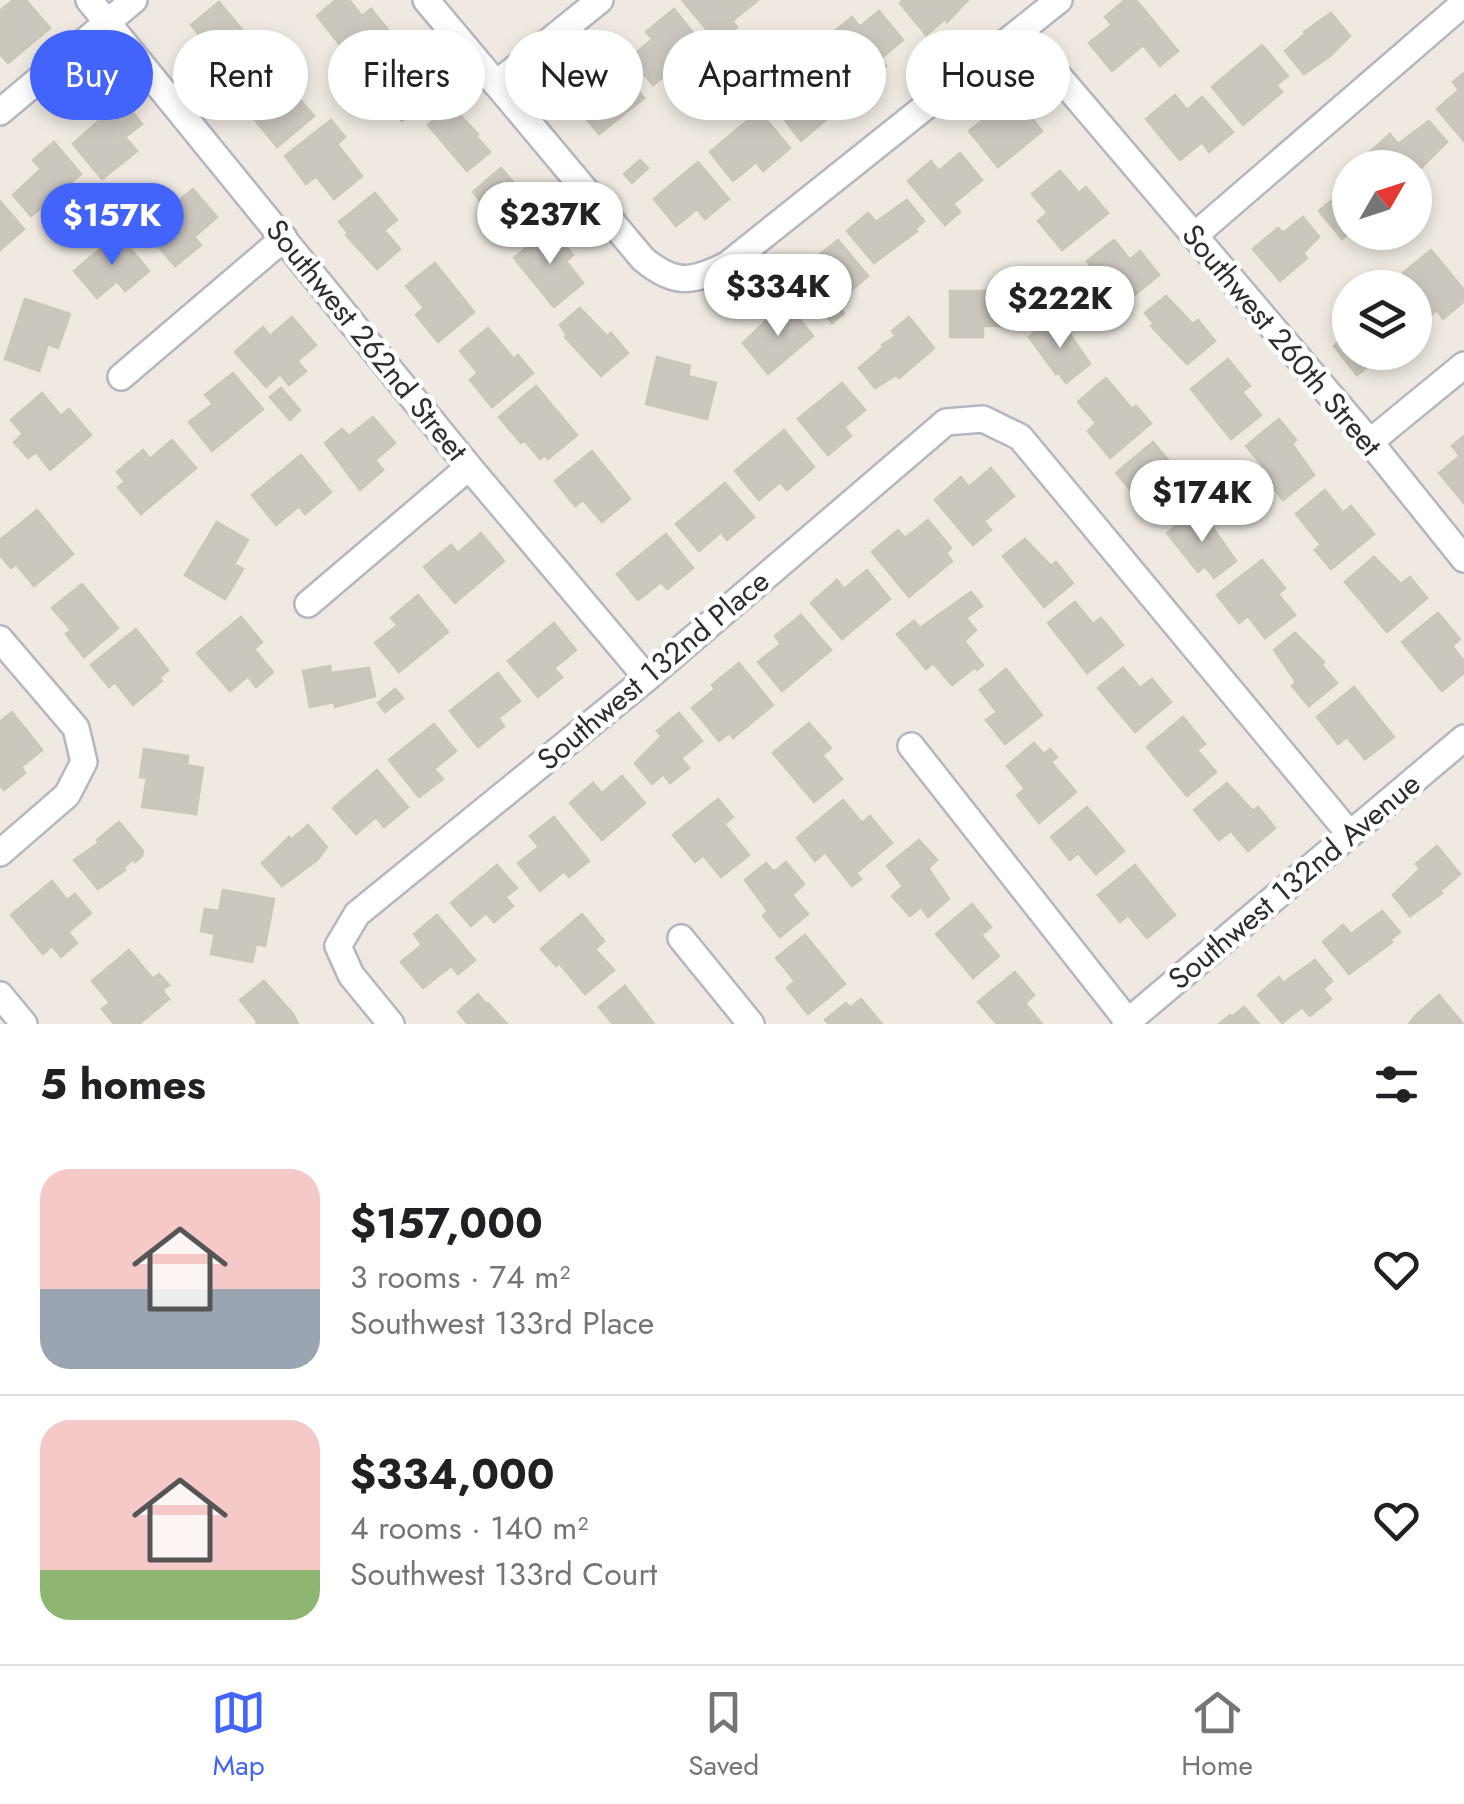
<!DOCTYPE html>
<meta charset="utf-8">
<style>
:root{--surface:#fff;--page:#f2f2f2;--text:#202124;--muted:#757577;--line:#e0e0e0;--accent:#4264fb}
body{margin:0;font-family:Jost,sans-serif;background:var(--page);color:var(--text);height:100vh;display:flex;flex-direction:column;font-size:38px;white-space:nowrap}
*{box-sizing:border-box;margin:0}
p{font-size:32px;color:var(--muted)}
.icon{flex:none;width:55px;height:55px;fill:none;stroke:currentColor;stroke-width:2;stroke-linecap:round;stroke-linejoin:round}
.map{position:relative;height:1024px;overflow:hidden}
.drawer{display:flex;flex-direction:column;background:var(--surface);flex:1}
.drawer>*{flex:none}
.banner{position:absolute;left:30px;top:30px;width:1405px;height:90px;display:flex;gap:20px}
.needle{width:65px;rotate:51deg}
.buttons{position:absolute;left:1332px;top:150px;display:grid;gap:20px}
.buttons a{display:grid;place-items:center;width:100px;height:100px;border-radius:50%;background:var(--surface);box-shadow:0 5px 15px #0003;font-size:50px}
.price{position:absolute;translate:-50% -85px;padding:0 22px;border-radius:35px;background:#fff;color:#222;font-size:32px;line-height:65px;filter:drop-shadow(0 2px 5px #0008)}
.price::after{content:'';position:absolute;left:50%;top:60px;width:30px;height:22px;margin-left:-15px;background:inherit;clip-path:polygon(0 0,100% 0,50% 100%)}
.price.selected{background:var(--accent);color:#fff}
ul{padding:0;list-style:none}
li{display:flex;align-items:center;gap:30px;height:250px;padding:0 40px}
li+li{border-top:2px solid var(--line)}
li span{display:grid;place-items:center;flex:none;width:280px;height:200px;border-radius:30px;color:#555}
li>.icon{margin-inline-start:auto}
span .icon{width:120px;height:120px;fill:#fffc;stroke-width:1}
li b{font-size:42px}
h2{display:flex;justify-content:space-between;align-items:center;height:120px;padding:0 40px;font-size:42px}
.pill{padding:0 35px;border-radius:45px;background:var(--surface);box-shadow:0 5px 15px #0003;font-size:35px;line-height:90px}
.pill.selected{background:var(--accent);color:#fff}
.tab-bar{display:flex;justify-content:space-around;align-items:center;height:140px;border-top:2px solid var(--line);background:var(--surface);font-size:28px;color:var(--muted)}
.tab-bar a{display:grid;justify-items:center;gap:5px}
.tab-bar .selected{color:var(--accent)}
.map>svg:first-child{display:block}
</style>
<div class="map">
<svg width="1464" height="1024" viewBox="0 0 1464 1024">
<rect width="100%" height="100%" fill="#efe9e1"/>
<g fill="#cbc7bf" stroke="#cbc5ba" stroke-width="2.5">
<polygon points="13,0 26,0 50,28 8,63 0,54 0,11"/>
<polygon points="336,0 349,0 362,16 371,9 393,36 356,65 317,16"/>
<polygon points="758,0 732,21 737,27 718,43 683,1"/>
<polygon points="903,0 968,0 947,22 945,19 926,35 900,3"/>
<polygon points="1125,0 1136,0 1178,51 1160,66 1143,45 1112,71 1089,43 1112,25 1105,17"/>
<polygon points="219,2 260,51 224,82 201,55 210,48 191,25"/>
<polygon points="674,9 703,45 653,85 630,58 653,39 646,32"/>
<polygon points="879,11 903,40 880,59 886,66 860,89 821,43 852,17 860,27"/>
<polygon points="1331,13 1350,36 1330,56 1304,74 1285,51 1305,34 1304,32"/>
<polygon points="1262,45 1288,76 1276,85 1282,92 1243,125 1212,87"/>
<polygon points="401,46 419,69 410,76 429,99 402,121 365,75"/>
<polygon points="613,60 644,98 599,134 575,105 597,88 590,79"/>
<polygon points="273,67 314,116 277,147 255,120 263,113 245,91"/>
<polygon points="1464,73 1464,141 1437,109 1459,90 1453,82"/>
<polygon points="827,79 846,102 801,141 774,106 800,86 807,95"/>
<polygon points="116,91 142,124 125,137 137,151 102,179 73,144 102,118 94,108"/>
<polygon points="1175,95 1187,110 1202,97 1233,132 1209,152 1202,142 1180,160 1146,119"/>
<polygon points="1021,104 1042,131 998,167 969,131 992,113 1000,122"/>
<polygon points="451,106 478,134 476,136 490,152 467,171 428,125"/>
<polygon points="759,111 790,148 763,171 756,162 733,181 710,152"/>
<polygon points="331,120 345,137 337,144 362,176 334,199 316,176 306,184 285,156"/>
<polygon points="1429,121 1447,142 1421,168 1383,168 1370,152 1390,134 1398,144"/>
<polygon points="54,142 81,174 31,216 13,195 41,169 33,160"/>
<polygon points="960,153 982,180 953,204 960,212 945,225 908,181 931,161 939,171"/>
<polygon points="640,160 648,168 632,183 624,174"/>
<polygon points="698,162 729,199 705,219 697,209 676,226 654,199"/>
<polygon points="501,168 519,189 514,193 536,224 515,242 473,192"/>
<polygon points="1060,171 1079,193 1086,187 1108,213 1062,250 1038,221 1048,213 1032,194"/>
<polygon points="1350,171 1350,232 1342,239 1319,211 1342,192 1335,184"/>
<polygon points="193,189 217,217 194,237 201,245 175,266 144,229"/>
<polygon points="375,193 397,220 384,230 400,249 377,269 346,235 348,233 339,222"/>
<polygon points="907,200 924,221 915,229 917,231 874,263 847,231 868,213 876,222"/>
<polygon points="0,201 24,229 0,250"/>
<polygon points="1303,217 1319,237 1303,253 1307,258 1280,281 1253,249 1278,228 1283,233"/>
<polygon points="550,228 573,255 566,261 583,283 554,307 514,258"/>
<polygon points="118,234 149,271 125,291 117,281 97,298 74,271"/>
<polygon points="838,240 868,276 836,303 844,313 832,323 801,286 822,269 814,259"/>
<polygon points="1114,240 1130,260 1140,251 1159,275 1122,305 1087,261"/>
<polygon points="1431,250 1464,290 1464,301 1443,319 1437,310 1415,328 1415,288 1406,288 1412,283 1403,273"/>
<polygon points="435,263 474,312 438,342 416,315 424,308 406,286"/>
<polygon points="950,291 1013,291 1013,326 983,326 983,337 950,337"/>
<polygon points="1166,296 1193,324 1198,320 1215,341 1187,364 1151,326 1154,324 1145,313"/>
<polygon points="25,299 70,314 58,348 48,344 39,371 5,359"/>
<polygon points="789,306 813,336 768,374 743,343 774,313 777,316"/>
<polygon points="580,308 607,336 611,333 628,353 601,376 565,337 567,335 560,325"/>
<polygon points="292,317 316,345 297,361 306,371 289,385 280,374 266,387 235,352 263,327 270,336"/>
<polygon points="909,317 934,348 899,378 896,375 875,388 859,368 884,347 882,345 896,336 892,331"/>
<polygon points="1052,318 1069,338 1071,336 1090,364 1066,383 1058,372 1056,374 1029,337"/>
<polygon points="488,328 514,359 518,355 533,373 492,407 470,380 478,373 460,351"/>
<polygon points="1350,333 1350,352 1404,352 1390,363 1383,354 1357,375 1334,346"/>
<polygon points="657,357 690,366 688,376 716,383 707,419 646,404"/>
<polygon points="1228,359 1250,386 1242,392 1261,415 1231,439 1191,389"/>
<polygon points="233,373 263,409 212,451 189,422 213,404 205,395"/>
<polygon points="1106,378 1132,409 1136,406 1151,423 1110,458 1088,431 1096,423 1078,402"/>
<polygon points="842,383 865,410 844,427 851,436 828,455 798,419"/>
<polygon points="536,386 577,435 548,459 545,455 540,459 525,441 521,443 499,417"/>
<polygon points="281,388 300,410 290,420 270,397"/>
<polygon points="42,393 61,416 69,409 91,435 50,470 36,452 28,458 14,442 23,434 11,420"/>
<polygon points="373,417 395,443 375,460 383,470 360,490 325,443 342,429 349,436"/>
<polygon points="1279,419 1296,440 1292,444 1314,475 1283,500 1259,469 1263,466 1246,446"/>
<polygon points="784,430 814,467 787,490 780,482 759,500 735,471"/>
<polygon points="1464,436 1464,503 1439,473 1460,456 1452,446"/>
<polygon points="172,440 196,468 141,514 118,487 125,482 117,472 143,450 150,459"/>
<polygon points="1153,442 1195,492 1165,516 1146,493 1139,500 1116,473"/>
<polygon points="592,451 630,499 602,522 583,500 575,506 555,481"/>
<polygon points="301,455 331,492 305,514 299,506 276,525 252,495"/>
<polygon points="991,468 1014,496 984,521 991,530 973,545 935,500 961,477 969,487"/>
<polygon points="725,483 754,517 727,540 721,532 699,551 676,524"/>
<polygon points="1325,490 1343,513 1351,506 1374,534 1331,569 1315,550 1321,545 1296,514"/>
<polygon points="37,510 73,554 34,586 16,564 11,568 0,555 0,540"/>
<polygon points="1195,511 1210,530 1213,528 1236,561 1214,578 1205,566 1198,572 1167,533"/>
<polygon points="928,520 951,548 946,553 952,561 909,597 872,552 898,530 905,538"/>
<polygon points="217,522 248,540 234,564 243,569 225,599 185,575"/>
<polygon points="481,533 504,561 455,603 424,567 451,545 458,553"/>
<polygon points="666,534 693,568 667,589 661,582 638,600 617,574"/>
<polygon points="1025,539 1051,566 1056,562 1073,583 1044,607 1003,556"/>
<polygon points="1374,557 1401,584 1410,577 1427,598 1387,632 1345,582"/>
<polygon points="1262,560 1285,588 1278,594 1295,615 1265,638 1248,616 1239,623 1217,595"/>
<polygon points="867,570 890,599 842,639 811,603 837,580 844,589"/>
<polygon points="82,584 118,628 84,657 66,634 71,630 52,608"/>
<polygon points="971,592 982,606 966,618 976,630 964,641 983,665 977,670 975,667 952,685 933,663 926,669 897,634 914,621 920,628"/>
<polygon points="418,595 448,632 399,672 375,643 398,625 391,618"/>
<polygon points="1075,602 1093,624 1101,618 1123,645 1087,673 1048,623"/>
<polygon points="1438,613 1460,639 1452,646 1464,661 1464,673 1442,691 1402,642"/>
<polygon points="801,615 831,650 782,691 758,662 781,644 775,636"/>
<polygon points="241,617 262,642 254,649 273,672 256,687 248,676 230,691 197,653"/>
<polygon points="554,623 576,650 554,668 562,677 538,697 508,661"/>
<polygon points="136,629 168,670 159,678 162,681 133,705 115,682 109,687 91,665"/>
<polygon points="1295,633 1324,662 1321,664 1337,683 1309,706 1292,686 1296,682 1274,650"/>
<polygon points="739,663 773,705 733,738 729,733 719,741 692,708 715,689 712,685"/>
<polygon points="330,666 331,673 369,668 375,696 335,707 334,702 310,707 303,671"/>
<polygon points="1123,668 1140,688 1152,679 1171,702 1135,732 1098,688"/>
<polygon points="1006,669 1042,715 1005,744 986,720 997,712 980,690"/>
<polygon points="498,673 520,701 498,718 504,726 478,747 450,711"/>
<polygon points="1354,687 1394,737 1365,759 1347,737 1338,744 1317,717"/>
<polygon points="395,689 403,698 385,712 378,703"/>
<polygon points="12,712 42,750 21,767 25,773 4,790 0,785 0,722"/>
<polygon points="679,713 702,741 681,758 689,768 670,783 663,774 652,784 635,763 662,736 657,731"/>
<polygon points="1183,717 1205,744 1197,750 1216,772 1187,796 1147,747"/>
<polygon points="809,723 831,748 822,755 842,779 814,802 773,753"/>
<polygon points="434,724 456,751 434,769 443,779 419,797 389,760"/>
<polygon points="1034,743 1044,754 1050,749 1057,757 1051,762 1076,792 1039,823 1017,795 1025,789 1007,766"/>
<polygon points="144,749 188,756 187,765 203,768 196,814 142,807 147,778 140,777"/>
<polygon points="377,770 408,807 384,827 376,817 356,834 333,808"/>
<polygon points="622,776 645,803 602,840 570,803 593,783 602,793"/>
<polygon points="1227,783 1253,811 1258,807 1275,828 1248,851 1231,831 1219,840 1194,810"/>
<polygon points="718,799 733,817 724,824 749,855 721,877 703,855 695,862 673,835"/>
<polygon points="843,800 862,823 870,816 892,843 856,873 861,879 852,886 825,852 815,861 797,838"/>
<polygon points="1087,807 1124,851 1096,874 1078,853 1070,860 1051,837"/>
<polygon points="554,817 589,861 569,877 564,871 540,891 518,863 539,847 530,836"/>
<polygon points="119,822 143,851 142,856 135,862 133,859 123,868 125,870 98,889 74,860 99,843 97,840"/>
<polygon points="308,825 327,847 317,860 282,886 262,863 285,841 289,837 291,840"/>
<polygon points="919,840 937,860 928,868 949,899 928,917 921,907 910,916 892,896 903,886 887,866"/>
<polygon points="1437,846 1460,874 1440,891 1442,893 1410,916 1393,895 1420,869 1416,864"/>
<polygon points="786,862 804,884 792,895 808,914 780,937 763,916 768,911 745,880 766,863 774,872"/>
<polygon points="497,865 517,888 505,897 513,906 494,922 486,913 471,926 451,903"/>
<polygon points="1135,865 1175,915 1147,938 1128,915 1120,922 1098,895"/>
<polygon points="52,881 67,900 75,894 91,913 68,932 77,943 61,957 52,946 43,954 11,915"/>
<polygon points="223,890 274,899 265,946 256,944 252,962 211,954 215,934 201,931 205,909 219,911"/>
<polygon points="972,904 991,927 981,935 999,956 973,978 936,934"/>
<polygon points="1382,911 1400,932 1390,940 1392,942 1349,974 1323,942 1343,925 1351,934"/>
<polygon points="582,914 604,941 595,949 614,970 585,994 559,963 556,966 541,949"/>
<polygon points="437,915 475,960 458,974 451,966 423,988 401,962 422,945 414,934"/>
<polygon points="805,935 845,984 808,1014 787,988 795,981 776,958"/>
<polygon points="129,950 153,979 159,974 169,985 162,990 169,999 139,1024 114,1024 102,1009 110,1003 92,981"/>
<polygon points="1315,960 1332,981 1323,989 1331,999 1310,1016 1302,1007 1282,1023 1258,995 1279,977 1283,983"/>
<polygon points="1015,972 1034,995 1025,1003 1042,1024 997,1024 978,1002"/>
<polygon points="264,981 293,1014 298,1024 256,1024 257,1021 240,1000"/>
<polygon points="625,986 654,1024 613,1024 599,1007"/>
<polygon points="478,994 486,1004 488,1003 507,1024 468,1024 458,1012"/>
<polygon points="1439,995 1463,1024 1409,1024 1417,1014"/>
<polygon points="861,999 882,1024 829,1024 825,1020 846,1003 850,1008"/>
<polygon points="1244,1007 1259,1024 1219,1024 1230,1015 1232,1017"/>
</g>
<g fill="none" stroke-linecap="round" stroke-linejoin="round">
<g stroke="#b4b7c1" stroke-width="30">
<g id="minor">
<polyline points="89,0 469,467 647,678"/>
<path d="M426 0 643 259C674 285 691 283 727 265L1059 0"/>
<polyline points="1021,32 1370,442 1464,559"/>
<polyline points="496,84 600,0"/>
<polyline points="0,112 134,0"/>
<polyline points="1194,236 1464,3"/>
<polyline points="121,377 284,238"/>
<polyline points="1370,442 1464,365"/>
<polyline points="308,604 469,467"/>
<polyline points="0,639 76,728 84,762 67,795 0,853"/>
<polyline points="911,746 1130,1024"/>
<polyline points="681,938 751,1024"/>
<polyline points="0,995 24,1024"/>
<polyline points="391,1024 351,975 338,946 357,914 647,678 946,422 983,419 1020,437 1349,833"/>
<polyline points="1125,1024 1464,738"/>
</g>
</g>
<use href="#minor" stroke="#fff" stroke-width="25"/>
</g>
<g text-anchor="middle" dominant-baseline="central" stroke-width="9" stroke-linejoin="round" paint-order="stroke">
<g font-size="30" fill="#2e2e2e" stroke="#fff">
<text transform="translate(367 340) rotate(51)">Southwest 262nd Street</text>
<text transform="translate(1282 340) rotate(50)">Southwest 260th Street</text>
<text transform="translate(653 670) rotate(-40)">Southwest 132nd Place</text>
<text transform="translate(1294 881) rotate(-40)">Southwest 132nd Avenue</text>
</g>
</g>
</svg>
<div class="buttons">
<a><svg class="needle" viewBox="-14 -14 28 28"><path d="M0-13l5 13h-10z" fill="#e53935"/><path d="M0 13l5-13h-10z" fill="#757577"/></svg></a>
<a><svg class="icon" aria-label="layers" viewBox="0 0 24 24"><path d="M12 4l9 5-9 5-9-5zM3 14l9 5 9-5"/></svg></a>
</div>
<b class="price" style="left:550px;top:267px">$237K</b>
<b class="price selected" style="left:112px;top:268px">$157K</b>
<b class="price" style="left:778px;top:339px">$334K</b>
<b class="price" style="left:1060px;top:351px">$222K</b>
<b class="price" style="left:1202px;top:545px">$174K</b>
<div class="banner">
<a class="pill selected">Buy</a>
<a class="pill">Rent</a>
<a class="pill">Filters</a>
<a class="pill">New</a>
<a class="pill">Apartment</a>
<a class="pill">House</a>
</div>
</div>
<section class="drawer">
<h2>5 homes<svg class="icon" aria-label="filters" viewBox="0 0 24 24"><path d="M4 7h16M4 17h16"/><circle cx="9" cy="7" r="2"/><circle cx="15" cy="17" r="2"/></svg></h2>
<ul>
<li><span style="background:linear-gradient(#f6c9c9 60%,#9aa5b1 0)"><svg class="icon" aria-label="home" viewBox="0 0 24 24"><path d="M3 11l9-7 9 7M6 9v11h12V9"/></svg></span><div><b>$157,000</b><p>3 rooms · 74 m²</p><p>Southwest 133rd Place</p></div><svg class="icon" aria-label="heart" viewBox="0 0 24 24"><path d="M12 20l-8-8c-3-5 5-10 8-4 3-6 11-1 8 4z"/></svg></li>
<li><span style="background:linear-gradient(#f6c9c9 75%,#8fb573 0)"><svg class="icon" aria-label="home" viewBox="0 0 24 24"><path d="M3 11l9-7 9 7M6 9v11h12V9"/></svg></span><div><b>$334,000</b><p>4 rooms · 140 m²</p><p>Southwest 133rd Court</p></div><svg class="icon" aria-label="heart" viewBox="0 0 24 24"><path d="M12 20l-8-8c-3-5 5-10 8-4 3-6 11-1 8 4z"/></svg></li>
</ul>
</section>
<nav class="tab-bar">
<a class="selected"><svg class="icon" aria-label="map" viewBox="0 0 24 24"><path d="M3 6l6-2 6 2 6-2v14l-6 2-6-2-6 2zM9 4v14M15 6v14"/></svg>Map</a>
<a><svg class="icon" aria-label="saved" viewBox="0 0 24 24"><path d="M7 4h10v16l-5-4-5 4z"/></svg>Saved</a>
<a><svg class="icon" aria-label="home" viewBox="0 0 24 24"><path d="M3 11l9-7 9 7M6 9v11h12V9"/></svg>Home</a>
</nav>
